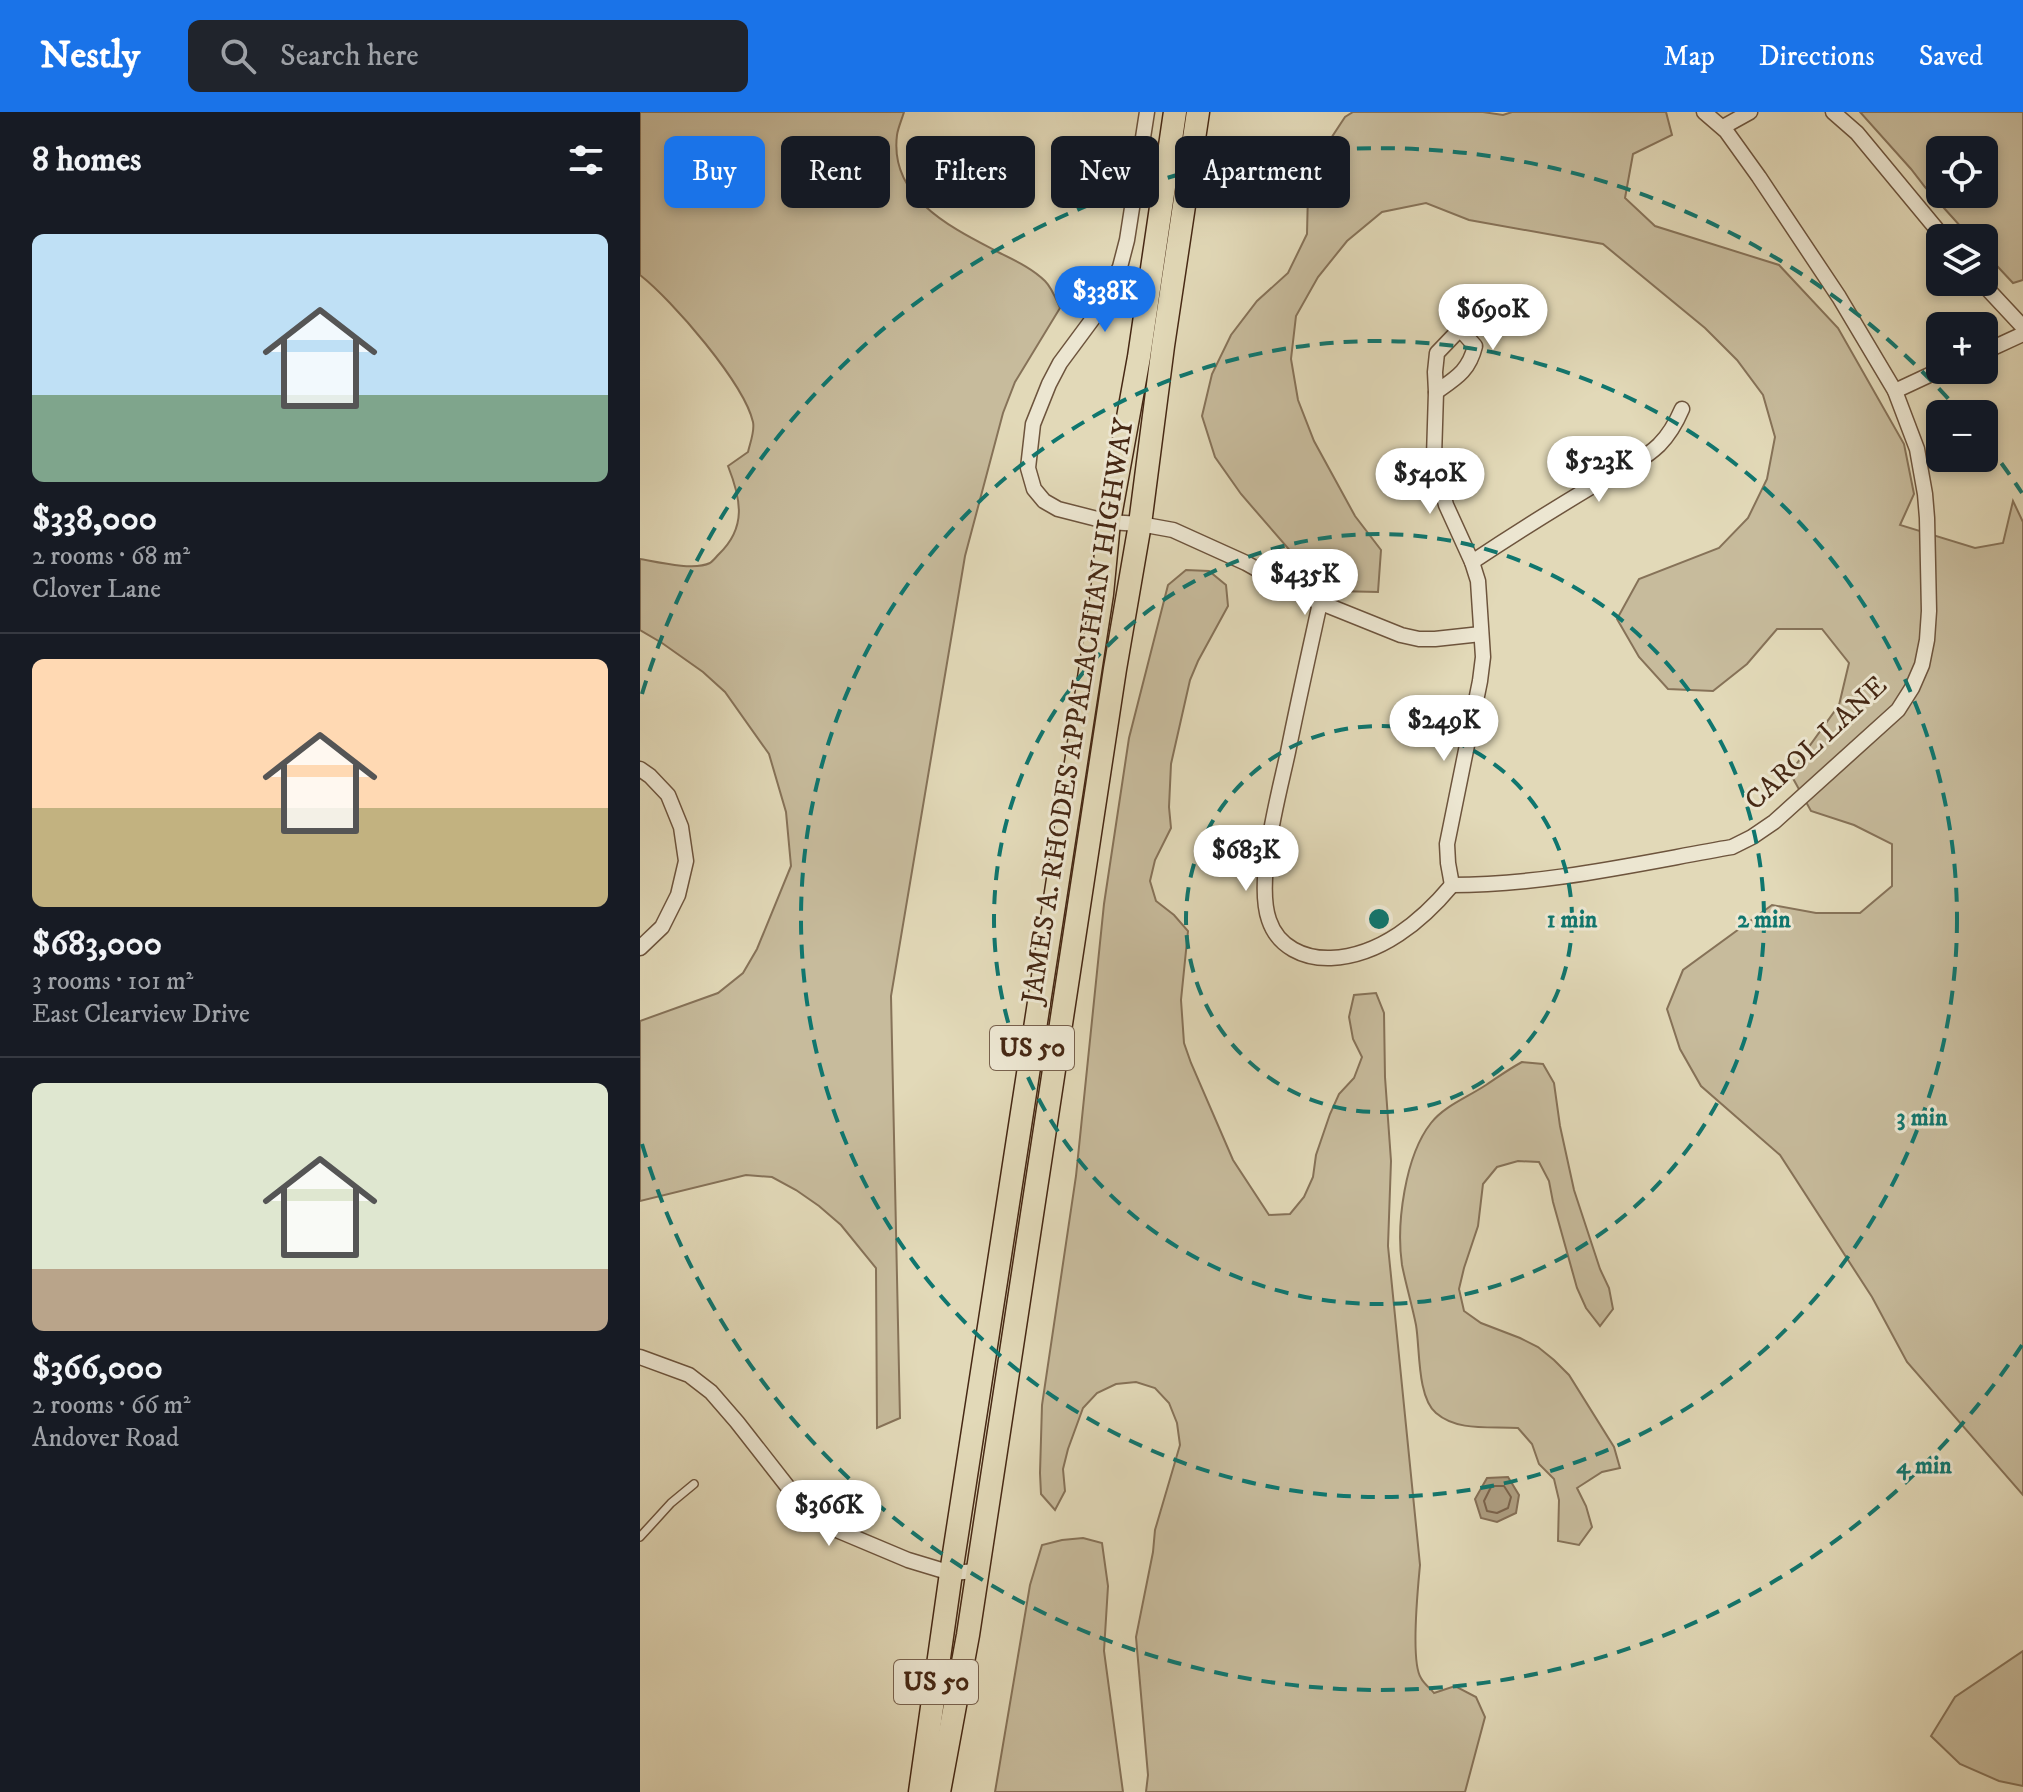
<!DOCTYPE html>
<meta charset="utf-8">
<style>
:root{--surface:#171b24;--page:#20242c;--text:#f1f3f6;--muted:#9ea1a6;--line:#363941;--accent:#1a73e8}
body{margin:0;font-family:"IM FELL DW Pica",serif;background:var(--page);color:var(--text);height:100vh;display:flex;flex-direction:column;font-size:30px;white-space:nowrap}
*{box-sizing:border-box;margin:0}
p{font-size:26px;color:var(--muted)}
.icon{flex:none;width:44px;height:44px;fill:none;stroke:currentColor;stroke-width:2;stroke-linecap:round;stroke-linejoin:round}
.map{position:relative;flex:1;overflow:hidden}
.panel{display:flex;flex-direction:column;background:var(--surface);width:640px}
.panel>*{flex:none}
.banner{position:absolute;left:24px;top:24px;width:760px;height:72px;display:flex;gap:16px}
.buttons{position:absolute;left:1286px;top:24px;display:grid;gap:16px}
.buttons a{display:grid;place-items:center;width:72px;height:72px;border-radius:12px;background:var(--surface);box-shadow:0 4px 12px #0003;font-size:40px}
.price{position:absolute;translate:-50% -68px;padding:0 18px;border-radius:28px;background:#fff;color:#222;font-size:26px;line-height:52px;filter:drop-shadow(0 2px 4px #0008)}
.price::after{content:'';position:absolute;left:50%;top:48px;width:24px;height:18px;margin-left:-12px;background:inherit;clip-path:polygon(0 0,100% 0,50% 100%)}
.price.selected{background:var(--accent);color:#fff}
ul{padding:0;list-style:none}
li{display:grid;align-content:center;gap:16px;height:424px;padding:0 32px}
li+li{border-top:2px solid var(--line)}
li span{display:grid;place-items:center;height:248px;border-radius:12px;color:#555}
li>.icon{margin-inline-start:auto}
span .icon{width:144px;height:144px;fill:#fffc;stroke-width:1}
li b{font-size:34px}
h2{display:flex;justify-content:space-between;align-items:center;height:96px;padding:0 32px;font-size:34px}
.tag{padding:0 28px;border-radius:12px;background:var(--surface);box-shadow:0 4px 12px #0003;font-size:28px;line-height:72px}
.tag.selected{background:var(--accent);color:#fff}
header{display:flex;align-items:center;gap:48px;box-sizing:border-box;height:112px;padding:0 40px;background:var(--accent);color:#fff}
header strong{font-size:38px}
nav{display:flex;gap:44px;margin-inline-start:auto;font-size:28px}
.search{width:560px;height:72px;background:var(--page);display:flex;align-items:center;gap:20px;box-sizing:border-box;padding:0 28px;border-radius:12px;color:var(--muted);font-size:30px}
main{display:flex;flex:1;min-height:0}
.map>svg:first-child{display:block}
</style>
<header>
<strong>Nestly</strong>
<div class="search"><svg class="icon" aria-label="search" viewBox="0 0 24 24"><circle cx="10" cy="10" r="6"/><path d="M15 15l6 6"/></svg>Search here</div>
<nav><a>Map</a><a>Directions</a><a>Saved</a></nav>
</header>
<main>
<section class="panel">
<h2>8 homes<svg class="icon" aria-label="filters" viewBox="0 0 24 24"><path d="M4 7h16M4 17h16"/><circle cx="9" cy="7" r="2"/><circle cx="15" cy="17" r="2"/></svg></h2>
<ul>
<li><span style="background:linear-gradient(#bfe0f5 65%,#7fa58c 0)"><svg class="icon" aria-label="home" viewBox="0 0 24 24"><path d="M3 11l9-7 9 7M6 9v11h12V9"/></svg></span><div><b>$338,000</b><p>2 rooms · 68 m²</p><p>Clover Lane</p></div></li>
<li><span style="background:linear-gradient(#ffd9b3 60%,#c2b280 0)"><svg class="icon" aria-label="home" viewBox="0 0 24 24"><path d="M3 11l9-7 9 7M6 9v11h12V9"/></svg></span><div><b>$683,000</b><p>3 rooms · 101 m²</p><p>East Clearview Drive</p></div></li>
<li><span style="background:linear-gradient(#dfe7d0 75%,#b9a48a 0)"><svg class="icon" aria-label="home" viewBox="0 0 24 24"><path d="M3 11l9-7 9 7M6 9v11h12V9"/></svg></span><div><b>$366,000</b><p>2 rooms · 66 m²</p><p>Andover Road</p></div></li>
</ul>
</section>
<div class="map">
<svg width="1383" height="1680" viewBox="0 0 1383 1680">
<rect width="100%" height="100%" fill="#e2d9b8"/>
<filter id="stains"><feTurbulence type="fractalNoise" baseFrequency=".0025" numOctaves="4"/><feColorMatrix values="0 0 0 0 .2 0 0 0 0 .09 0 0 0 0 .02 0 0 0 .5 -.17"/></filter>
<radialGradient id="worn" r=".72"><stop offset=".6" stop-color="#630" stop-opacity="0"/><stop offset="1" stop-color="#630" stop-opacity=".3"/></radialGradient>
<g fill="#c7bb9c" stroke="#867258" stroke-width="2" fill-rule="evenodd">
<path d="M0 0H264C262 7 258 16 257 23 249 86 312 116 358 140 374 148 392 156 405 169 412 176 416 187 420 196L375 270 363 301 325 444 251 884 260 1306 237 1316 236 1156 201 1113 179 1094 156 1078 132 1065 106 1063 0 1089V909L78 881 103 861 117 837 151 754 146 700 129 642 85 580 63 560 22 531 0 518V447C17 450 54 459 70 451 73 449 76 445 79 442 107 415 101 387 88 354L108 340C110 331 115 319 113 310 104 271 32 188 0 163Z"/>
<polygon points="713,0 843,0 863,3 872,0 1026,0 1032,23 993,42 985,86 1015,114 1139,153 1198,216 1264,332 1274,382 1260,413 1335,436 1363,431 1373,389 1383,410 1383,1383 1267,1250 1232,1185 1140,1043 1061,974 1040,937 1027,897 1043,858 1132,793 1176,801 1220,801 1252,774 1252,732 1214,713 1171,699 1150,661 1199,593 1209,551 1182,517 1137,517 1107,552 1073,579 1028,577 999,545 977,507 999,467 1079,436 1108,406 1127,367 1135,325 1123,283 1097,248 1065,216 963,132 829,108 786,91 742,100 707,129 678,165 656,204 651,247 658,288 674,329 715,404 741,438 738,480 693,479 659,449 601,382 575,345 562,304 572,262 591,223 617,189 648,161 667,122 668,80 682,40 705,5"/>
<path d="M1220 0H1383V168L1373 171 1344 140V126H1331L1285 75 1271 57ZM1344 38V82H1300V38Z"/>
<path d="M546 458 569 459 586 473 588 494 558 549 550 568 531 652 529 695 531 716 515 748 510 769 516 789 534 803 548 819 541 888 544 931 551 951 593 1048 629 1103 650 1102 664 1085 673 1065 676 1043 690 1002 699 982 714 966 722 945 713 927 709 905 714 883 736 881 744 901 745 965 751 1049 748 1134 780 1453C778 1475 770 1550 781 1566 784 1572 790 1576 794 1581L815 1574 836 1585 845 1605 825 1680H506L508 1663 496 1525 513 1440 515 1418 540 1333 537 1311 529 1291 515 1276 496 1270 476 1272 457 1281 443 1296 428 1337 423 1357 425 1379 415 1398 401 1382 400 1361 402 1293 436 1064 464 792 489 626 528 473Z"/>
<path d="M882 950 903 952 914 971 920 1014 934 1078 960 1157 969 1176 973 1197 960 1214 946 1196 937 1176 913 1090 909 1069 899 1050 878 1049 857 1055 843 1072 838 1114 824 1156 819 1177 824 1199 841 1211 880 1226 898 1235 914 1248 929 1263 974 1335 980 1356 962 1360 937 1376 946 1394 952 1415 939 1433 918 1429 919 1388 914 1367 899 1352 892 1332 878 1316C851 1314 818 1320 796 1301 777 1285 780 1236 776 1213 772 1193 766 1173 762 1153 756 1112 765 1044 791 1011 804 994 828 985 846 973 858 965 869 957 882 950Z"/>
<polygon points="443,1426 462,1431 468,1474 464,1539 483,1680 355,1680 390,1473 402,1433 422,1428"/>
<polygon points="1383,1539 1383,1674 1359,1669 1320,1652 1291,1624 1315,1585"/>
</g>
<polygon fill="#ad9d80" stroke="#846e55" stroke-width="2" points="868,1365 879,1383 876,1401 857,1410 841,1406 835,1387 847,1366"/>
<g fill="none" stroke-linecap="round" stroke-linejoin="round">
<polygon stroke="#7a624a" stroke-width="2" points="854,1374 864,1374 871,1385 868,1396 857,1401 847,1399 844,1389 851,1375"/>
<g stroke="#6d543d" stroke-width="10">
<polyline id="service" points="0,1425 31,1391 54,1372"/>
</g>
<g stroke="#6d543d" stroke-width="17">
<g id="minor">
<polyline points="507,0 487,128 480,155 460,197 420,251 409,272 393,312 388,356 394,377 404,389 418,397 469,410 500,412 533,418 606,451 664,484 761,523 779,527 795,527 841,522"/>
<polyline points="1193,0 1217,21 1304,126"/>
<polyline points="1083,15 1110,0"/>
<polyline points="1341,170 1383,215"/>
<path d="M820 217 835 234C829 259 816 266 796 280L795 260 797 241Z"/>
<polyline points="1344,240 1383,222"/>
<polyline points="1255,279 1300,258"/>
<polyline points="796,280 794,345 806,393 832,450 838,469 843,545 840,569 807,732 808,751 812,773"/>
<path d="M832 450C871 424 911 399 951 375 974 362 1000 351 1019 333 1030 322 1036 311 1042 297"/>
<path d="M680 491C669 541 658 590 648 640 639 682 615 768 629 808 638 835 664 847 691 846 740 844 782 809 812 773"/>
<polyline points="0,657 10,664 28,683 41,715 46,749 38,783 22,815 0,836"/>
<path d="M812 773C906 773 1000 751 1092 735L1112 725 1134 710 1258 598 1272 576 1282 553 1287 528 1289 499 1287 406 1285 382 1277 337 1255 279 1199 185 1119 65 1086 19 1064 0"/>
<polyline points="0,1245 49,1263 71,1280 97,1310 151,1379 177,1404 199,1419 268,1448 311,1461 337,1459"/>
</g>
</g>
<g stroke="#462814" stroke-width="25">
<g id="trunk">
<polyline points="280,1680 311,1461 462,482 469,410 499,245 535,0"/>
<polyline points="299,1680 328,1523 475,557 500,412 523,234 558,0"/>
</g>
</g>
<use href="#service" stroke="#ece6d1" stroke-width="7"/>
<use href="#minor" stroke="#ece6d1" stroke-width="14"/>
<use href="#trunk" stroke="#e2d9b8" stroke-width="22"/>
</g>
<g fill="none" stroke="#0f766e" stroke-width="4" stroke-dasharray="14 10">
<circle cx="739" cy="807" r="193"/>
<circle cx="739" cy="807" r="385"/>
<circle cx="739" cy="807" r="578"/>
<path d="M1382 1233A771 771 0 0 1 2 1032M2 582A771 771 0 0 1 1321 301M1347 332A771 771 0 0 1 1382 381"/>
</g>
<g text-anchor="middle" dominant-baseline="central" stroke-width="6" stroke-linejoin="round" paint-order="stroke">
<g fill="#ece6d1" stroke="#78614d" stroke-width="2">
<rect x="350" y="914" width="84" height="44" rx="6"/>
<rect x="254" y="1548" width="84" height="44" rx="6"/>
</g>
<g font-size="26" font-weight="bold" fill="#462814">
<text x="392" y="936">US 50</text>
<text x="296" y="1570">US 50</text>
</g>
<g font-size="28" fill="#462814" stroke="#ece6d1">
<text transform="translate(438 599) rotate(-81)">JAMES A. RHODES APPALACHIAN HIGHWAY</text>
<text transform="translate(1176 631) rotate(-43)">CAROL LANE</text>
</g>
</g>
<circle cx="739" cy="807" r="12" fill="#0f766e" stroke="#ece6d1" stroke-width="4"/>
<g font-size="24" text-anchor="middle" font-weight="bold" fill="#0f766e" stroke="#ece6d1" stroke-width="6" stroke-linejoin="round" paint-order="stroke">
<text x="932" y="815">1 min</text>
<text x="1124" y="815">2 min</text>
<text x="1282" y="1013">3 min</text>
<text x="1284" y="1361">4 min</text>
</g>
<rect width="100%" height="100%" filter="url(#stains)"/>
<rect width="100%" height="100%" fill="url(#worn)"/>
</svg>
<div class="buttons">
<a><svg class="icon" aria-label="locate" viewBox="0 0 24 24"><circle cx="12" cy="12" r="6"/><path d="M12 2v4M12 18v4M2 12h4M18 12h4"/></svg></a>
<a><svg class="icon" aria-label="layers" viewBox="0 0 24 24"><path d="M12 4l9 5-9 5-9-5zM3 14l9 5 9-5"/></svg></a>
<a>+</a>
<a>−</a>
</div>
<b class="price selected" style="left:465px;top:222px">$338K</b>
<b class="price" style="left:853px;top:240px">$690K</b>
<b class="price" style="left:959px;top:392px">$523K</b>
<b class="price" style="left:790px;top:404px">$540K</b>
<b class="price" style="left:665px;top:505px">$435K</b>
<b class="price" style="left:804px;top:651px">$249K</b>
<b class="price" style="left:606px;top:781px">$683K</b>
<b class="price" style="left:189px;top:1436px">$366K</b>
<div class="banner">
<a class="tag selected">Buy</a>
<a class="tag">Rent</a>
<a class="tag">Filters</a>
<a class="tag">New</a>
<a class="tag">Apartment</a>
</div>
</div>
</main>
